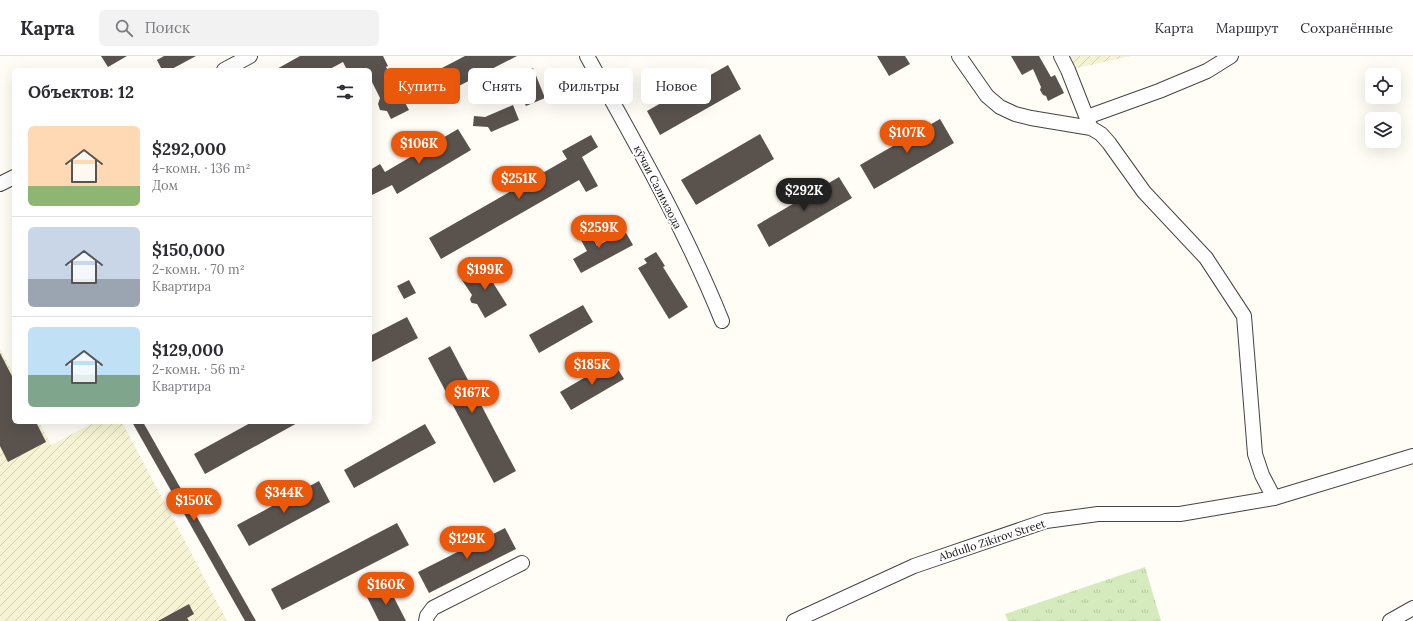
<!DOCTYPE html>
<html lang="ru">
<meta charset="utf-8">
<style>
:root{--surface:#fff;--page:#f2f2f3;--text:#2b2b33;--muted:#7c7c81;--line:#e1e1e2;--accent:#ea580c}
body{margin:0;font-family:Lora,serif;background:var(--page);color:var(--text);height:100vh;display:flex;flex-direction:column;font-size:15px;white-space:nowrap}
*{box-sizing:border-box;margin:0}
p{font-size:13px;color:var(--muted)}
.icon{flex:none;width:22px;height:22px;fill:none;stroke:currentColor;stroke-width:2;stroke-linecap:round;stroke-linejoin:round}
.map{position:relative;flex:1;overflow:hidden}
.drawer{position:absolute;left:12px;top:12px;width:360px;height:356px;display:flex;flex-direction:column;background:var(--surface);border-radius:6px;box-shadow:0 4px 16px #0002}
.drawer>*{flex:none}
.banner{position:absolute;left:384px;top:12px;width:380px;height:36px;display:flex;gap:8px}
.buttons{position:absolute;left:1365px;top:12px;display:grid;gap:8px}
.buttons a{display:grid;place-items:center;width:36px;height:36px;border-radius:6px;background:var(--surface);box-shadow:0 4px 16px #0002;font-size:20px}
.price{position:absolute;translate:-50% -34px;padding:0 9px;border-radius:14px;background:var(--accent);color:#fff;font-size:13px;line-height:26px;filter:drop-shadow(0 1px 2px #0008)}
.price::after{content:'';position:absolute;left:50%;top:24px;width:12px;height:9px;margin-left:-6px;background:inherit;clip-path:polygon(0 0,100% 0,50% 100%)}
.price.current{background:#222;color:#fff}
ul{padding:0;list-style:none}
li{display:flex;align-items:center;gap:12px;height:100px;padding:0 16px}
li+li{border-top:1px solid var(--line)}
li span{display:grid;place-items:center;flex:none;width:112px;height:80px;border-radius:6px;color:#555}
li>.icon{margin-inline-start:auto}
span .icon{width:48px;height:48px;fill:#fffc;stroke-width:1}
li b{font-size:17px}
h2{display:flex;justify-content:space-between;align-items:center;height:48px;padding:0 16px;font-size:17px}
.pill{padding:0 14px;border-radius:6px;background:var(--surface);box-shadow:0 4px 16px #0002;font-size:14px;line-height:36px}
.pill.current{background:var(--accent);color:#fff}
header{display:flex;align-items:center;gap:24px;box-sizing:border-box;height:56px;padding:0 20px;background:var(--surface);border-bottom:1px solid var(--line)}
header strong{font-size:19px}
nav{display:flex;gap:22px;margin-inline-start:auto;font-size:14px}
.search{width:280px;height:36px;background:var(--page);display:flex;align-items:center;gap:10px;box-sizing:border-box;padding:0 14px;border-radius:6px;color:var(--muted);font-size:15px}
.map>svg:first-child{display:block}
</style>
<header>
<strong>Карта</strong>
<div class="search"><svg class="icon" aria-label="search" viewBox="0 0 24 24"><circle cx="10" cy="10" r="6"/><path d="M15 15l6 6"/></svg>Поиск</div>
<nav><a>Карта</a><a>Маршрут</a><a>Сохранённые</a></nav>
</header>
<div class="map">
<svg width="1413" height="565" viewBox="0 0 1413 565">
<defs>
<pattern id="farmland-furrows" width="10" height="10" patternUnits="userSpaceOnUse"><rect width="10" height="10" fill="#f6f3d4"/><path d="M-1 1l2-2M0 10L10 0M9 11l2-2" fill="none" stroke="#d2cfb5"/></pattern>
<pattern id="grass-tufts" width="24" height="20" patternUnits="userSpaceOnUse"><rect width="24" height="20" fill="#d5ebbd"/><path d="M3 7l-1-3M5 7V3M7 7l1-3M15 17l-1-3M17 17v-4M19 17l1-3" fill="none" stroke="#b6c8a1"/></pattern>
</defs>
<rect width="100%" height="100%" fill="#fffdf5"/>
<g fill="url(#farmland-furrows)">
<polygon points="1064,0 1131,0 1068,14"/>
<polygon points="0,293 14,319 14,366 39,366 51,389 95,366 122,366 227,565 0,565"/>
</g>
<polygon fill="url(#grass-tufts)" points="1145,511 1161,565 1008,565 1005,558"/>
<g fill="#5a524d">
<polygon points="101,0 127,0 108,11"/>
<polygon points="164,0 196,0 170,14 162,14 157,4"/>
<polygon points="300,0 383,0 388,10 386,11 409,54 391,63 387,55 380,54 378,48 380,42 370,22 370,14 347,14 343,6 328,14 275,14"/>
<polygon points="465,0 517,0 428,46 417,25"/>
<polygon points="877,0 905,0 910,8 889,20"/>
<polygon points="1011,0 1039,0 1051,21 1055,19 1064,37 1048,45 1046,40 1043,39 1040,34 1041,31 1033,13 1022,19"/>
<polygon points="728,9 741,33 660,79 647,55"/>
<polygon points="533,12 545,42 526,50 515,26 522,23 520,18"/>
<polygon points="513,49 519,64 491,76 488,71 473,70 474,60 485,61"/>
<polygon points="940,63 954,87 874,133 860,109"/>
<polygon points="458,73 471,94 397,138 392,129 370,140 370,114 380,108 385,116"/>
<polygon points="760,78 774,103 696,149 681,124"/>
<polygon points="591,79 598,91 582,101 598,130 586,136 579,124 441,203 429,182 567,103 562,95"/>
<polygon points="839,121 852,142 769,191 757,169"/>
<polygon points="586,170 597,190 625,175 633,189 581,217 573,203 587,195 576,175"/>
<polygon points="656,196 665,210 663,211 688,251 669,263 638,212 647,207 644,203"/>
<polygon points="487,209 491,210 493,212 494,217 490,222 507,249 485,262 477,248 472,247 471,246 470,243 472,239 462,224"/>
<polygon points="409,224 416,237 404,243 397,230"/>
<polygon points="583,249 593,266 539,297 529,279"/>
<polygon points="407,261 418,282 370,307 370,280"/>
<polygon points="450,290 516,415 494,427 428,302"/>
<polygon points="0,297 14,324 14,366 36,366 46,386 8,406 0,390"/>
<polygon points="613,305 624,323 571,354 560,336"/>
<polygon points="132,366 143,366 256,565 245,565"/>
<polygon points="252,366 299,366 205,418 194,398"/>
<polygon points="425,368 436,387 354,432 344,414"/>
<polygon points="319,425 330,446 249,490 237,469"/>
<polygon points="397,467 409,489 282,554 271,533"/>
<polygon points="505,472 516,493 429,537 418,516"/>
<polygon points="388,530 406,565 379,565 367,541"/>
<polygon points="189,548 194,558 187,562 189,565 158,565"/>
</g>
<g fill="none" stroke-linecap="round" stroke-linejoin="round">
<g stroke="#444" stroke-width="16">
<g id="minor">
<path d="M587 0C635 86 685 173 722 265"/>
<polyline points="959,0 987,40 1000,51 1015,58 1031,62 1091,72 1101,78 1109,87 1144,136 1206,202 1244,260 1255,398 1262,419 1274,442"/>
<polyline points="1061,0 1068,14 1090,70"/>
<polyline points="224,14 250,0"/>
<polyline points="1087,61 1159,35 1207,15 1231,0"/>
<polyline points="0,128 14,121"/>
<polyline points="426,565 427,560 433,552 522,507"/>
<polyline points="794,565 914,510 1046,465 1098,458 1180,458 1274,442 1413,400"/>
<polyline points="1390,565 1413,552"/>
</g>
</g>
<use href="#minor" stroke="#fff" stroke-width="14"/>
</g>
<g text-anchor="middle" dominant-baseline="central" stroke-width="4" stroke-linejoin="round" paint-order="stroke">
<g font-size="11" fill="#111" stroke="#fff">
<text transform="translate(658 131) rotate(63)">кӯчаи Салимзода</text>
<text transform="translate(992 484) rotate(-18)">Abdullo Zikirov Street</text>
</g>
</g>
</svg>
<div class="buttons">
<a><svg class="icon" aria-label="locate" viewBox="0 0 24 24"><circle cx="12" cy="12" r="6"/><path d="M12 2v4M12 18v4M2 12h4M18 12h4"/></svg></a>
<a><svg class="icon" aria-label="layers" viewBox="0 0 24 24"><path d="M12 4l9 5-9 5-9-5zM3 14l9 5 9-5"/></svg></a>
</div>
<b class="price" style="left:907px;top:98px">$107K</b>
<b class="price" style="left:419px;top:109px">$106K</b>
<b class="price" style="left:519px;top:144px">$251K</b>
<b class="price current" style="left:804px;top:156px">$292K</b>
<b class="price" style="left:599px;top:193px">$259K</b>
<b class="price" style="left:485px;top:235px">$199K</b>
<b class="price" style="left:592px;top:330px">$185K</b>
<b class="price" style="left:472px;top:358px">$167K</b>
<b class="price" style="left:284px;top:458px">$344K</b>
<b class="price" style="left:194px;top:466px">$150K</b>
<b class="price" style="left:467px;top:504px">$129K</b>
<b class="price" style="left:386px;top:550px">$160K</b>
<div class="banner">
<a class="pill current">Купить</a>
<a class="pill">Снять</a>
<a class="pill">Фильтры</a>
<a class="pill">Новое</a>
</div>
<section class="drawer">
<h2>Объектов: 12<svg class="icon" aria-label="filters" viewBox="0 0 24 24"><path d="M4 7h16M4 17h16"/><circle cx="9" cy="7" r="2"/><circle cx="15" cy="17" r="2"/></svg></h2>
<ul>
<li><span style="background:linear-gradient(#ffd9b3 75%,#8fb573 0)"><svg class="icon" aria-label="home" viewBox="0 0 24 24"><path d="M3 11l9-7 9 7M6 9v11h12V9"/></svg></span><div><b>$292,000</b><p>4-комн. · 136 m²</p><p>Дом</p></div></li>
<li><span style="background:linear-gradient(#c9d6e8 65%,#9aa5b1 0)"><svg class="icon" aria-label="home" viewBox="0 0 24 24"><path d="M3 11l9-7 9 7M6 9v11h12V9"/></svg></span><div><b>$150,000</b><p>2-комн. · 70 m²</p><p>Квартира</p></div></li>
<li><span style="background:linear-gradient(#bfe0f5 60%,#7fa58c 0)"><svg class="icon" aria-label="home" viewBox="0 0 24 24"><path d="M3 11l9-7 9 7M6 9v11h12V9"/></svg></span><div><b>$129,000</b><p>2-комн. · 56 m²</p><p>Квартира</p></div></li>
</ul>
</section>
</div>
